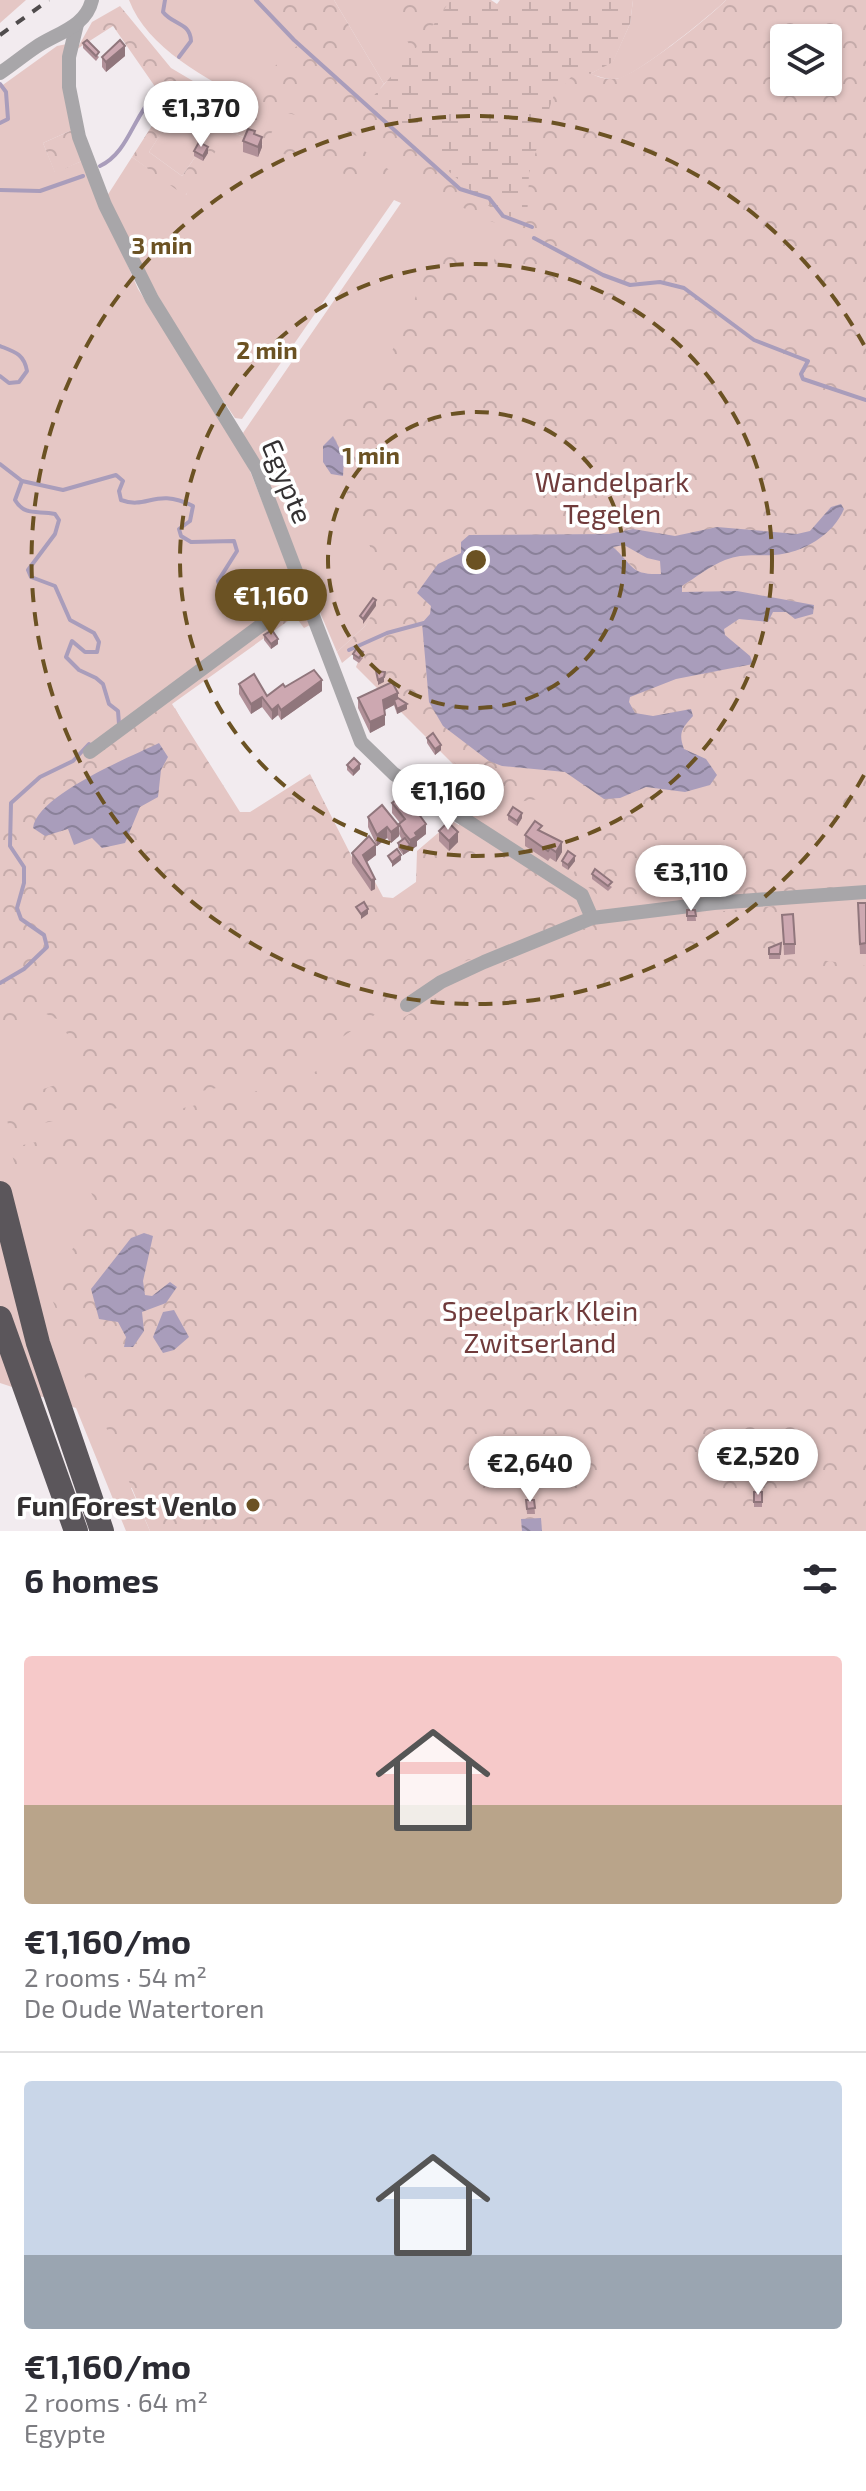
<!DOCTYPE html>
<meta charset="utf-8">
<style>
:root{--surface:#fff;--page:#f7f7f7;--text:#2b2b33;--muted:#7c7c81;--line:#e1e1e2;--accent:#6b5223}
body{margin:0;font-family:"Exo 2",sans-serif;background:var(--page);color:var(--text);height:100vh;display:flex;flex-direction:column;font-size:30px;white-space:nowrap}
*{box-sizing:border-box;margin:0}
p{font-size:26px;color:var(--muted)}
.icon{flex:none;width:44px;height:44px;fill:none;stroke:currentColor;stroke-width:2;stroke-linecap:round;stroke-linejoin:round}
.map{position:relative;height:1531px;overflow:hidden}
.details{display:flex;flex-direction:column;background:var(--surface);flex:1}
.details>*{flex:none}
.buttons{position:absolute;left:770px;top:24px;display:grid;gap:16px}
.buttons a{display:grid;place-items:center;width:72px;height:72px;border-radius:8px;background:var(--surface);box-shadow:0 2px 6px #0004;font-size:40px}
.price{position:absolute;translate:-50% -68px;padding:0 18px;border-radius:28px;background:#fff;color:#222;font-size:26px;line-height:52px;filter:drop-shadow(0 2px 4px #0008)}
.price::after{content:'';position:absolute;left:50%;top:48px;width:24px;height:18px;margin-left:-12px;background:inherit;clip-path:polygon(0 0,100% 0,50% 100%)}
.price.on{background:var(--accent);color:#fff}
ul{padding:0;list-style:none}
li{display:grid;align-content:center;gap:16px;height:424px;padding:0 24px}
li+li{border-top:2px solid var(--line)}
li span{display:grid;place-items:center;height:248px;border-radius:8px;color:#555}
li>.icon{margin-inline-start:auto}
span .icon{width:144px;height:144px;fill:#fffc;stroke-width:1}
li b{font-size:34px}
h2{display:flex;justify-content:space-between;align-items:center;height:96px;padding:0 24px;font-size:34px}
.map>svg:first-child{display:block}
</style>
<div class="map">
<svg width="866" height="1531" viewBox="0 0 866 1531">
<defs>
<pattern id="forest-crowns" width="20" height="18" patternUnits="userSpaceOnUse" patternTransform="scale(2)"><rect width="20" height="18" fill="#e5c7c5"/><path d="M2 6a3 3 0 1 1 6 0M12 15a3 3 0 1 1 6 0" fill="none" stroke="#c5abaa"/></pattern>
<pattern id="wetland-marsh" width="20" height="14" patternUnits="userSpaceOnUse" patternTransform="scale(2)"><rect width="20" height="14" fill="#e5c7c5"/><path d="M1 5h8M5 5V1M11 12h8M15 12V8" fill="none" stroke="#c5abaa"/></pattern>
<pattern id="water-waves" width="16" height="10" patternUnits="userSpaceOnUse" patternTransform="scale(2)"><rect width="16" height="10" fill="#a99dbb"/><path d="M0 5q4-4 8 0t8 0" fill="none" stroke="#8a8199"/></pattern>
</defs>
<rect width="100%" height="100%" fill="#f2ebef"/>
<g fill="#e5c7c5" fill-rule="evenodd">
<polygon points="0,0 26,0 0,23"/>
<path d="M129 0H324L382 91 387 81 384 84 334 0H486L613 91 866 0V1162L131 1488 150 1531H126L76 1408 0 1383V87L57 46 67 44 72 130 43 143 55 172 82 161 138 289 244 456 299 593 117 735 175 708 240 832 382 914 420 893 459 832V770L356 667 380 604 365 626 337 652 243 433 401 203 394 200 253 403 242 419 235 418C186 346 143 275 107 196L132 157 186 195 207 140 182 176 149 152 179 105 204 121 263 145 254 96 249 101C207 79 147 48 129 0ZM784 38H828V82H784Z"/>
<path d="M633 0H726C710 16 640 72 621 78 610 81 601 77 590 74L613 61 630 24Z"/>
</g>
<g fill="url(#forest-crowns)" fill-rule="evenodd">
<path d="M269 0H334L384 84 368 103 526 222 529 173 553 97 580 66C590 74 601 80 615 79 635 77 710 17 726 0H866V888L608 904 573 874 583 857 587 836C571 829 571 809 555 802 536 794 518 807 501 800 463 784 388 686 358 650L342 663 337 652 365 626 384 595C381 553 350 517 343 477 339 456 345 458 333 436L393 349 419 289 425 265C449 245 457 248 471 272L481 275 493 264 501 236 531 240 529 230C460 225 418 166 361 138 326 121 285 114 249 101L273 68 300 43 283 27ZM784 38H828V82H784ZM831 507 817 541 777 555 752 553 724 560 682 586V592L737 591 813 605 812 614 795 619 786 612H773L768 622 739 619 724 629C728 645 748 648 752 664L676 679 630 696 629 702 635 713C656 717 672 708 692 716 682 728 678 733 684 748L706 759 710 786 685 792 579 784 557 770 502 766 429 702 422 623 430 614 438 564 461 553 469 535 609 534 633 529 675 536 717 527 797 534 810 531Z"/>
<polygon points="386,0 451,0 413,52"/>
<polygon points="120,6 171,68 220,97 277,120 266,146 204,121 179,106 149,152 182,176 207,140 220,145 185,196 132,157 169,99 156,88 113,26 77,49 92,22"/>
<polygon points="285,122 358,146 405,182 399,192 275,151"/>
<polygon points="72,130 82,161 55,173 43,143"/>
<path d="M624 545 647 558 660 561 664 569 661 575C630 574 634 565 613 546Z"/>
<path d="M297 605 303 607 312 624 304 628 295 616 172 704 240 812H250L310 774 357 867 374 880 383 897 393 898 416 882 417 851 452 821 568 889 580 903 578 914 563 924 437 972 290 1073 9 1130 5 1108 22 1096 86 1075 61 1021 42 1012 0 1036V817ZM168 757 161 770 158 797 140 807 125 843 63 828Z"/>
<path d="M794 904 795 919 778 927 777 940 789 956 866 966V1531H150L51 1297 59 1271 97 1209C95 1193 76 1166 59 1167 48 1168 37 1172 26 1172L15 1165 10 1148 300 1081 468 978 595 924ZM153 1236 143 1281 145 1295 152 1296 170 1282 166 1303 142 1312 126 1337 118 1322Z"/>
</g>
<polygon fill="url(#wetland-marsh)" points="451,0 491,0 497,4 500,0 633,0 630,24 613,62 590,74 580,67 553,97 529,173 527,222 496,212 368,102 417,48"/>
<g fill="url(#water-waves)" fill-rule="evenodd">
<polygon points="333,436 344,457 343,476 331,474 323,462 323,446"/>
<path d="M841 504 844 509C833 535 803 553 774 555 757 556 742 553 725 560 710 566 695 578 682 586V592L737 591 814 605 813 614 795 619 786 612H773L768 622 739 619 724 629 725 635 750 656 753 664 676 679 630 697 629 702 635 713 653 716 691 709 693 716C682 728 678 733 684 749L706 759 717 775 710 785 685 792 646 787 620 798 604 799 565 772 502 766 489 761 443 726 429 702 422 623 430 614 431 606 417 593 438 564 461 553V542L469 535 609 534 633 529 675 536 717 527 797 534 810 531 831 507ZM624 545 647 558 660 561 661 574C630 575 634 566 613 547Z"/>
<path d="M159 743 168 757 161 770 158 797 140 807 125 843 102 848 92 838 74 845 68 829 45 836 33 828C37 795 130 757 159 743Z"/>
<polygon points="144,1233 153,1236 143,1281 145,1295 152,1296 170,1282 177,1287 166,1303 142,1312 144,1331 133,1347 124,1347 126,1337 118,1322 99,1319 91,1289 131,1238"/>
<polygon points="174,1310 189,1337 174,1350 163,1353 153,1337 163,1312"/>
<polygon points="541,1518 542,1531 522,1531 521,1519"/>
</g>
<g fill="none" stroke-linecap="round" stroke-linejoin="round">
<g stroke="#a99dbb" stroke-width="4">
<path d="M165 0 163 12C173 25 190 22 191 41L179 57"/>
<polyline points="256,0 294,40 460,189 489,198 503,216 532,227"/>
<polyline points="0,84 6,92 8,119 0,123"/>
<path d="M100 166C128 153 133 117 154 96"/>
<polyline points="0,190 40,191 83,176"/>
<polyline points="534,238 603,275 630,285 660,282 684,288 754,340 808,361 801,374 803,379 866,400"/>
<path d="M0 346C15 352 24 354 27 371L19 382 9 383 0 376"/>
<path d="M0 464 22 481 63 490 116 475 123 481 119 491 121 500C148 510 155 487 193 506L190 521 179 529 181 536 191 542 234 541 237 551 218 581 222 592C246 597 261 577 284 597"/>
<path d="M22 481 15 500C25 517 38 510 55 514L59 520 55 534 28 570 31 577 55 586 70 620 94 633 99 642 97 652H85L72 641 66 657 79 670 96 678 103 684 109 704 118 711 119 724"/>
<polyline points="349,650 387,633 424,623"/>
<polyline points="0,983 24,969 47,947 44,935 21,919 17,908 24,883 24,867 10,846 11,803 40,777 73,761 89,744"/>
</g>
<g stroke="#a8a6a9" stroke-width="14">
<polyline points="77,24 69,57 69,87 79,137 105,205 152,299 257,469 361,742 394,774 582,895 592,918"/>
<path d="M0 73C12 65 24 55 36 47 57 33 86 27 92 0"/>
<polyline points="90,752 306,592"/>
<polyline points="407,1005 441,982 484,962 592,918 714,903 866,892"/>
</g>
<g stroke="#5b565b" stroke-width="24">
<polyline points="0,1193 38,1343 102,1531"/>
<polyline points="0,1318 76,1531"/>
</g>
<polyline stroke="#504c4d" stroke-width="4" stroke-dasharray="10 10" stroke-linecap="butt" points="0,35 49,0"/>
</g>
<g fill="#b09098">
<polygon points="83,43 99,57 96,61 83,48"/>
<polygon points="125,56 106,72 102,67 102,57"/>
<polygon points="255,135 262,147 258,157 243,152 243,141"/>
<polygon points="194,151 208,153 203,161 194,156"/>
<polygon points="264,635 278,644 271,649 264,640"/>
<polygon points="353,654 363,658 359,663 353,659"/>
<polygon points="239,684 267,696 285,687 322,691 281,720 278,715 272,720 262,707 251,714 239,694"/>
<polygon points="358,698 398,698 407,709 397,714 394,705 384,710 385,725 370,733 358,708"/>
<polygon points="427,738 441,750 435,755 427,743"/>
<polygon points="347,765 360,769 353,776 347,770"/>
<polygon points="392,803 426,834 417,841 417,846 403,855 398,848 398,843 402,840 399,834 400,823 392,813"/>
<polygon points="382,805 399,836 391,843 387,838 377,846 368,827 368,817"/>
<polygon points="508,815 522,818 517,826 508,820"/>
<polygon points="439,831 458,842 449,851 439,841"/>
<polygon points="542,832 562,852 556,862 550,858 548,861 525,846 525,835"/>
<polygon points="352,853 376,855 367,862 375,889 371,891 352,863"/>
<polygon points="562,861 575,861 568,870 562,866"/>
<polygon points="592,874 612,887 608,891 592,879"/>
<polygon points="866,903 866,954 860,954 858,914"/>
<polygon points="687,910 695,910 696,921 687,921"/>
<polygon points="782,915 795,944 795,954 784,955"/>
<polygon points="781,943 780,959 769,959 769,948"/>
<rect x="754" y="1492" width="8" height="15"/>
<polygon points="526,1500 534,1500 535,1514 527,1514"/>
</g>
<g fill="#90767c">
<polygon points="125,46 125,56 106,72 106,62"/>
<polygon points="262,137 262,147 258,157 258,147"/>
<polygon points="208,147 208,153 203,161 203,156"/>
<polygon points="376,600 376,606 363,624 363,619"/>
<polygon points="278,639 278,644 271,649 271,644"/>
<polygon points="384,677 384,682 378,685 378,680"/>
<polygon points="322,680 322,691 281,720 281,710"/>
<polygon points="398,693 398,703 394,700 394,705 383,711 383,700"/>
<polygon points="262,697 262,707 251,714 251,704"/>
<polygon points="407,704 407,709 397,714 397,709"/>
<polygon points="278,705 278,715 272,720 272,710"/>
<polygon points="385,715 385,725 370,733 370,722"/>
<polygon points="441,745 441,750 435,755 435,749"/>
<polygon points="360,764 360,769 353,776 353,771"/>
<polygon points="522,813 522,818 517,826 517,821"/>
<polygon points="426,824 426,834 417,841 417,846 403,855 403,850 410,845 410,840 415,833"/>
<polygon points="399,826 399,836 391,843 391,832"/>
<polygon points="387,827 387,838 377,846 377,835"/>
<polygon points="458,832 458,842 449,851 449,841"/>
<polygon points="562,842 562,852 556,862 556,852"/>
<polygon points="376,845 376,855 363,865 363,855"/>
<polygon points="401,855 401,860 392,867 392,862"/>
<polygon points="575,856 575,861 568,870 568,865"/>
<polygon points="375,879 375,889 371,891 371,880"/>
<polygon points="368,909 368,914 361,919 361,914"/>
</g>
<g fill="#cda8b1" stroke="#90767c" stroke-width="2">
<polygon points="87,40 99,52 96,56 83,43"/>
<polygon points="120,40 125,46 106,62 102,57"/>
<polygon points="248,129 255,131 254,134 262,137 258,147 243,141"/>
<polygon points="199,142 208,147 203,156 194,151"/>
<polygon points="373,598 376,600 363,619 360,616"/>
<polygon points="272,630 278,639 271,644 264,635"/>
<polygon points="357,648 363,652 359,658 353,654"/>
<polygon points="314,670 322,680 281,710 278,705 272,710 262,697 251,704 239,684 254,674 267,696 283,684 285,687"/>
<polygon points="376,671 385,672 384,677 378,680"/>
<polygon points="392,682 398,693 383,700 385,715 370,722 358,698"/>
<polygon points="398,698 407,704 397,709 394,700"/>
<polygon points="433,733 441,745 435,749 427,738"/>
<polygon points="354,758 360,764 353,771 347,765"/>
<polygon points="404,794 426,824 415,833 417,836 410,840 404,833 399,824 405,819 392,803"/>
<polygon points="382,805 399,826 391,832 387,827 377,835 368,817"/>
<polygon points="513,807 522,813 517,821 508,815"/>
<polygon points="535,821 542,826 538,830 562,842 556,852 550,848 548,851 525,835"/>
<polygon points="448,822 458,832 449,841 439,831"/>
<polygon points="369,836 376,845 363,855 375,879 371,880 352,853"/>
<polygon points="405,838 410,845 403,850 398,843"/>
<polygon points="397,849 401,855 392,862 388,856"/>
<polygon points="568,851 575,856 568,865 562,861"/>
<polygon points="595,869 612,882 608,886 592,874"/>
<polygon points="364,902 368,909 361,914 356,907"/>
<polygon points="858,903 866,903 866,943 860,944"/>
<polygon points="687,910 695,910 696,916 687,916"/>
<polygon points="793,914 795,944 784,944 782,915"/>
<polygon points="781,943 780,954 769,954 769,948"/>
<rect x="754" y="1492" width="8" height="10"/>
<polygon points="526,1500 534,1500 535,1508 527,1509"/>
</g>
<g fill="none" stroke="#6b5223" stroke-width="4" stroke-dasharray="14 10">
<circle cx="476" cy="560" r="148"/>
<circle cx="476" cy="560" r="296"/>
<path d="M864 775A444 444 0 1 1 864 345"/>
</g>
<circle fill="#6b5223" stroke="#fff" stroke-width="3" cx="253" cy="1505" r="8"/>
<g text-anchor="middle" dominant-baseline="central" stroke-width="7" stroke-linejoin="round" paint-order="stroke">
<g font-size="28" fill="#343132" stroke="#fff">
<text transform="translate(288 481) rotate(67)">Egypte</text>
</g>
<g font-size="28" fill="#703b3b" stroke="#fff">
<text x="612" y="481">Wandelpark<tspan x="612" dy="32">Tegelen</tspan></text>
<text x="540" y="1310">Speelpark Klein<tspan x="540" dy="32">Zwitserland</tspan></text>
</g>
<g font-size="28" font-weight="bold" fill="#343132" stroke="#fff" text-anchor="end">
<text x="237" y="1505">Fun Forest Venlo</text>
</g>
</g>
<circle cx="476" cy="560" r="12" fill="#6b5223" stroke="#fff" stroke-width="4"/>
<g font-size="24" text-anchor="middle" font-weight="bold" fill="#6b5223" stroke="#fff" stroke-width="7" stroke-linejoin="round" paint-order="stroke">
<text x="162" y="254">3 min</text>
<text x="267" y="359">2 min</text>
<text x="371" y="464">1 min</text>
</g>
</svg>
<div class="buttons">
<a><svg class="icon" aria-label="layers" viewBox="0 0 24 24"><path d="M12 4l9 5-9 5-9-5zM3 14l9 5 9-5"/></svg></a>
</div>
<b class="price" style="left:201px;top:149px">€1,370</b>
<b class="price on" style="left:271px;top:637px">€1,160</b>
<b class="price" style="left:448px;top:832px">€1,160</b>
<b class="price" style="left:691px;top:913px">€3,110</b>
<b class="price" style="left:758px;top:1497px">€2,520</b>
<b class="price" style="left:530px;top:1504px">€2,640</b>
</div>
<section class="details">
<h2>6 homes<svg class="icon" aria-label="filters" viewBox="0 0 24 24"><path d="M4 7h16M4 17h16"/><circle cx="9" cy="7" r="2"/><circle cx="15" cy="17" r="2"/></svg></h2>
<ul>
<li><span style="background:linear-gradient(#f6c9c9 60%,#b9a48a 0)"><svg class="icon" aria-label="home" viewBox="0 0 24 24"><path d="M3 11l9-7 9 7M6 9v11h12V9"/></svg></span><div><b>€1,160/mo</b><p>2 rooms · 54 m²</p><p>De Oude Watertoren</p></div></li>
<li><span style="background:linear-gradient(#c9d6e8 70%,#9aa5b1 0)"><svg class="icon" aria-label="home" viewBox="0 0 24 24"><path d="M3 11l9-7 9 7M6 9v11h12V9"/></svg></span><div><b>€1,160/mo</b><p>2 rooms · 64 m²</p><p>Egypte</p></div></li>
</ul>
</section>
